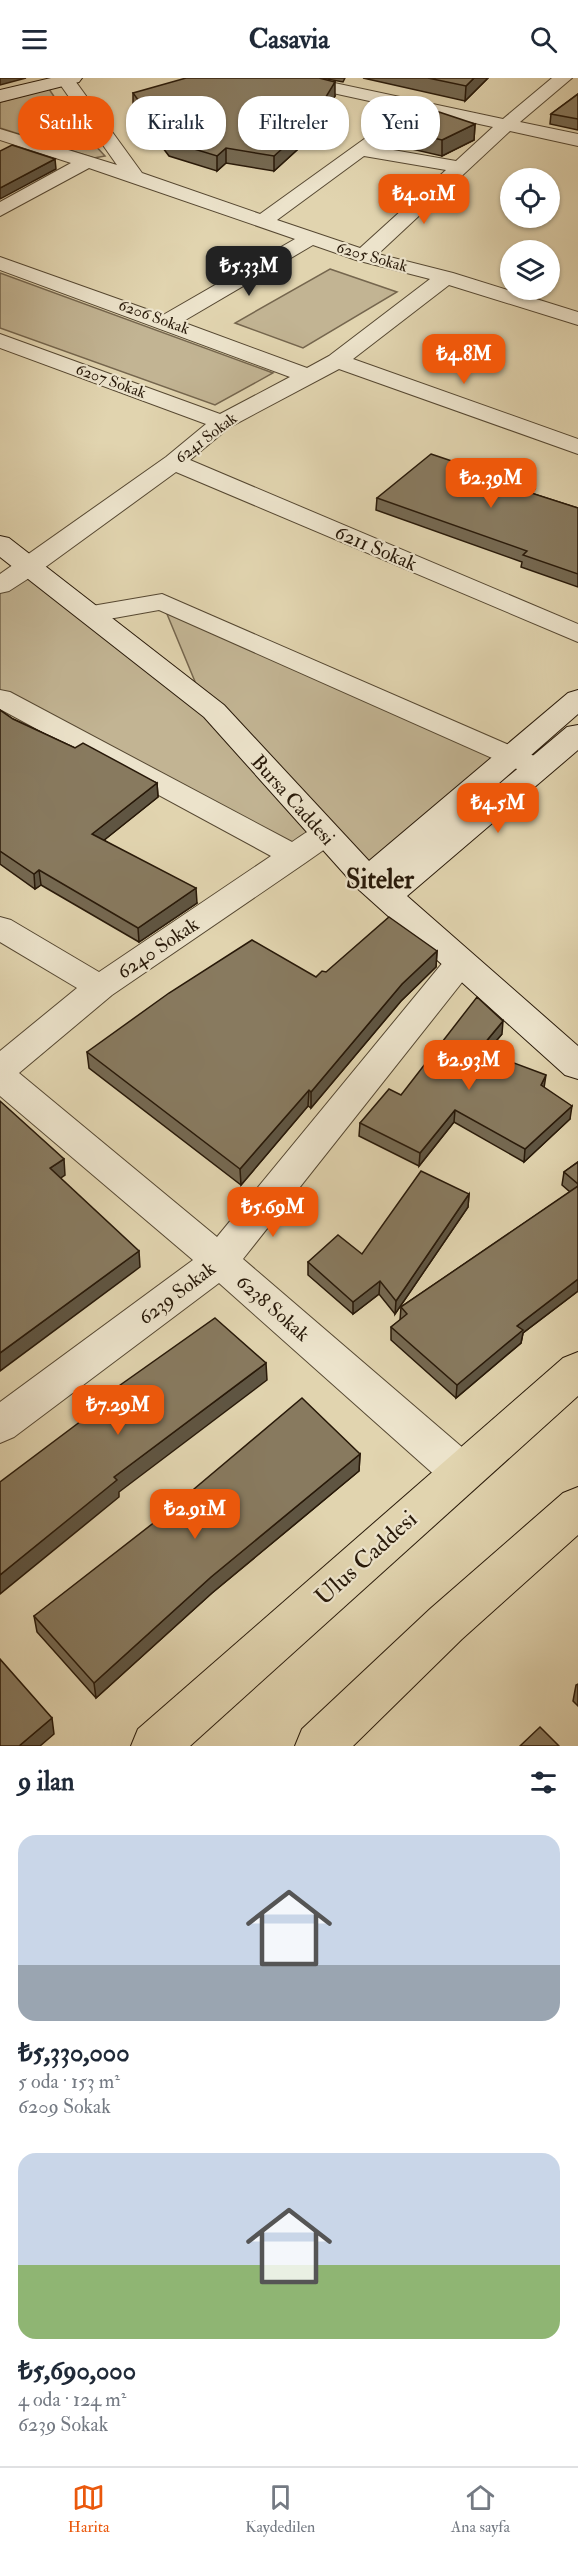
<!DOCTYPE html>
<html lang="tr">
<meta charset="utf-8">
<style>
:root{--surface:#fff;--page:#f2f2f3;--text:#1f2937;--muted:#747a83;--line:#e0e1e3;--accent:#ea580c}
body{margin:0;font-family:"IM FELL Double Pica",serif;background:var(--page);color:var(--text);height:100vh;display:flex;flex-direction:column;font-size:22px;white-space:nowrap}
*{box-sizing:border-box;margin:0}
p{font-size:20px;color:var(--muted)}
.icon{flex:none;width:33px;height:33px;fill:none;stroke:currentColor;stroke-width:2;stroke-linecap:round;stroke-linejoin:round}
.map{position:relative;height:1668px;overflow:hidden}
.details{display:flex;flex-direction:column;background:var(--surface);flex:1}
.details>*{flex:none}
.hud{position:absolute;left:18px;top:18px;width:543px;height:54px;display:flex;gap:12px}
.buttons{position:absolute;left:500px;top:90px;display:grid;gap:12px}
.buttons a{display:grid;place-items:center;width:60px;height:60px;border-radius:50%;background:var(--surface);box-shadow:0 2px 4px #0004;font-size:30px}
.price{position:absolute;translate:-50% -51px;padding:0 14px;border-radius:12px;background:var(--accent);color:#fff;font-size:20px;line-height:39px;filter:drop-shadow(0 2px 3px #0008)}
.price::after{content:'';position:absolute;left:50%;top:36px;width:18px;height:14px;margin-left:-9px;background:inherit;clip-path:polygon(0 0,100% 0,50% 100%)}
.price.on{background:#222;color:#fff}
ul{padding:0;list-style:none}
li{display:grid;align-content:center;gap:12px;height:318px;padding:0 18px}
li span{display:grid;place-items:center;height:186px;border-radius:18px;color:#555}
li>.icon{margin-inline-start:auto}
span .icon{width:108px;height:108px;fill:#fffc;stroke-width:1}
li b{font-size:26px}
h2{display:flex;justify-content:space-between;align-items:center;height:72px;padding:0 18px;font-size:26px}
.tag{padding:0 21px;border-radius:24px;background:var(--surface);box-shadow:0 2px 4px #0004;font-size:21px;line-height:54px}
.tag.on{background:var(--accent);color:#fff}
header{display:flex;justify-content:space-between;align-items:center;height:78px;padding:0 18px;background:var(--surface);font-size:27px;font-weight:700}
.dock{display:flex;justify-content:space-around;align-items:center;height:84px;border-top:2px solid var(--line);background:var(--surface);font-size:16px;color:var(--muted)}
.dock a{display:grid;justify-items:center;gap:3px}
.dock .on{color:var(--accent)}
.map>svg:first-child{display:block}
</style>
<header><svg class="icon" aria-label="menu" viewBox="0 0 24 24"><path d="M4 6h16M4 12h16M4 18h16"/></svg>Casavia<svg class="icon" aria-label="search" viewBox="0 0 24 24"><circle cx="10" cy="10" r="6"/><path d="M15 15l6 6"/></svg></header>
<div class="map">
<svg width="578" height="1668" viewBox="0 0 578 1668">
<rect width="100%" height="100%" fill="#e1d4af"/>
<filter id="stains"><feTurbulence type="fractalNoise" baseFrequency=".00333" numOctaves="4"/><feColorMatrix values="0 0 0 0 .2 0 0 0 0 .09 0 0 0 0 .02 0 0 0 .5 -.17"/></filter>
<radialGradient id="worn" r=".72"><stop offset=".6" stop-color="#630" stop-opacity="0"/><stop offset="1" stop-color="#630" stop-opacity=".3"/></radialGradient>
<g fill="#c2b493" stroke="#75664e" stroke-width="1.5">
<polygon points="49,11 65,35 105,78 94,80 0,50 0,24"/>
<polygon points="330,191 397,214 303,270 235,245"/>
<polygon points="0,195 273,295 215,327 0,250"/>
<polygon points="31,488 203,623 162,524 511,679 368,802 324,757 294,778 0,620 0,507"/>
</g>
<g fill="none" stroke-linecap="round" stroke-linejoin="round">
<g stroke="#564832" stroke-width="2">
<g id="street">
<path d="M59 0H73L142 95 260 136 406 31 287 5 278 0H311L503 41 552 0H572L520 44 578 56V68L510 53 378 176 453 195 578 234V247L449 207 353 281 578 361V376L339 291 230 349 190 382 578 546V564L176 394 40 493 9 513 0 515V496L166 379 206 346 0 270V256L220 336 290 299 0 192V179L163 237 295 161 89 90 0 138V124L71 85 0 62V51L117 87 57 2ZM424 34 493 49 456 83 376 69ZM364 78 446 92 360 170 277 142ZM313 167 356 182 430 201 329 278 307 290 182 244Z"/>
<polygon points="162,516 548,684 553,690 548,696 538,699 528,696 159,532 92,544 83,542 79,536 83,530 92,528"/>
<path d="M0 612 10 614 292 764C307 754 317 745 335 750L339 757 335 764 305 785 112 917 19 995 217 1159 449 877 460 874 471 877 476 885 471 893 243 1181 477 1382 483 1395 477 1408 462 1413 447 1408 219 1205 14 1359 0 1365V1324L193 1182 0 1018V973L77 910 0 864V839L11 842 99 894 271 778 0 631Z"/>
</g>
</g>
<g stroke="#281909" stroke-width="2">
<g id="secondary">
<polygon points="51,0 82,0 79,4 0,24 0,12"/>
<polygon points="0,458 9,460 224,627 369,783 568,615 578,612 578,636 458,741 567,649 578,647 578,672 407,818 578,968 578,1001 565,997 357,810 204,639 0,479"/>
</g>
</g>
<g stroke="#281909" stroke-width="2">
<g id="primary">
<polygon points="578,1274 578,1318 190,1668 131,1668 138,1651 563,1280"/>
<polygon points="578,1409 578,1457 462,1561 353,1668 295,1668 302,1651 430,1531 563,1415"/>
</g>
</g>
<use href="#street" fill="#ece3cb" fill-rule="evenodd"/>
<use href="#secondary" fill="#ece3cb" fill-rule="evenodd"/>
<use href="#primary" fill="#e1d4af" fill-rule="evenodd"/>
</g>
<g fill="#756952" stroke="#281909" stroke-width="1.5">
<polygon points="322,0 345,0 343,4"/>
<polygon points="363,0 488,0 465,23"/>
<polygon points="133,15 335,18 309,61 274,93 226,85 217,93 169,78 133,30"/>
<polygon points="578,16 578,52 550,46 551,36"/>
<polygon points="475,46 474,62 442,78 390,66 391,50"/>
<polygon points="534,416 578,430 578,509 521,489 522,484 376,432 377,420"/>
<polygon points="0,632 13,641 75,670 157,705 158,719 104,762 197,825 139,864 41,807 35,811 0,786"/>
<polygon points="437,873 436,889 401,923 311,1030 308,1028 241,1107 89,990 87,974 316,899 326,894"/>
<polygon points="502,956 487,974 544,1010 570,1041 524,1084 454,1044 419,1088 359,1058 360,1045 401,1017"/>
<polygon points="578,1084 578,1213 523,1255 521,1265 456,1320 391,1262 391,1249 400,1242 401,1229 570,1114 562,1107 564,1094"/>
<polygon points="469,1116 468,1129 395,1236 379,1216 353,1236 308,1197 308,1184 362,1176"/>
<polygon points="360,1376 359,1393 212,1515 96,1620 37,1554 34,1538"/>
<polygon points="578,1606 578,1628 573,1623 576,1607"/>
</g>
<g fill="#5f5542" stroke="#281909" stroke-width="1.5">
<polygon points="0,0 26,0 0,7"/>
<polygon points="474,0 488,0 465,23 466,8"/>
<polygon points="335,4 335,18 309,61 274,93 274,78"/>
<polygon points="475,46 474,62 442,78 442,62"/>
<polygon points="226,70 226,85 217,93 217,78"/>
<polygon points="55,81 56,91 0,121 0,110"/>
<polygon points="157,705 158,719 93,771 92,756"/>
<polygon points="39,792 41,807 35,811 34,796"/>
<polygon points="196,810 197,825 139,864 138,850"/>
<polygon points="437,873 436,889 401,923 311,1030 311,1014 402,906"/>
<polygon points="503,943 502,956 478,984 479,972"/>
<polygon points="546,997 544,1010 541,1007"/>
<polygon points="309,1012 308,1028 241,1107 240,1091"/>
<polygon points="572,1028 570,1041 524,1084 525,1071"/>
<polygon points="455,1032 454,1044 419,1088 420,1075"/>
<polygon points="64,1081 65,1097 52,1106 50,1090"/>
<polygon points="469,1116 468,1129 395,1236 396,1223"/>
<polygon points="139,1173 140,1189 0,1293 0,1275"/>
<polygon points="578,1201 578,1213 523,1255 521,1265 456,1320 457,1307 517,1248"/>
<polygon points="380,1203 379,1216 353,1236 353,1224"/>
<polygon points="266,1285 267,1302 119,1414 119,1419 0,1516 0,1497 114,1399"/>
<polygon points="360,1376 359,1393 212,1515 96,1620 94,1605 211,1499"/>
<polygon points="52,1640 54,1656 40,1668 19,1668"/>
</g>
<g fill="#887a5f" stroke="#281909" stroke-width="1.5">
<polygon points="186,0 319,0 335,4 309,47 274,78 226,70 217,78 168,63 133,15"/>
<polygon points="428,0 474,0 466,8"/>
<polygon points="578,16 578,41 551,36"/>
<polygon points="430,31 475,46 442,62 391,50"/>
<polygon points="12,67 55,81 0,110 0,73"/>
<polygon points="431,376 535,411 531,415 578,430 578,496 523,477 527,473 377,420"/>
<polygon points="0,632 13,641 75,670 83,665 157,705 92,756 196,810 138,850 39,792 34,796 0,773"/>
<polygon points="389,839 437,873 402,906 311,1014 309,1012 240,1091 87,974 169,915 252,862 316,899 322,893 326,894"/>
<polygon points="477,919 503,943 479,972 546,997 541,1007 572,1028 525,1071 455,1032 420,1075 360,1045 389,1011 401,1017"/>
<polygon points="0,1023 64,1081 50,1090 139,1173 0,1275"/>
<polygon points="578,1084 578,1106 564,1094"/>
<polygon points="421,1093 469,1116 396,1223 380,1203 353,1224 308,1184 338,1157 362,1176"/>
<polygon points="578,1108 578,1201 517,1248 523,1252 457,1307 391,1249 407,1236 401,1229"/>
<polygon points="215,1240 266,1285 114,1399 117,1402 0,1497 0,1404 97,1331 92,1327"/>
<polygon points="302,1320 360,1376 211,1499 94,1605 34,1538 156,1443"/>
<polygon points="0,1581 52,1640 19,1668 0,1668"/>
<polygon points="540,1649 559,1668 520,1668"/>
</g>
<g text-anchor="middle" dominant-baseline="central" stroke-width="4.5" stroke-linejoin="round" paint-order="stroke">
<g font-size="16" fill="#281909" stroke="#ece3cb">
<text transform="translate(372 179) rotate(16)">6205 Sokak</text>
<text transform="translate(154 239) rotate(20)">6206 Sokak</text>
<text transform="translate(111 303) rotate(20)">6207 Sokak</text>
<text transform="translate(206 360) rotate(-37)">6241 Sokak</text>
</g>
<g font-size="20" fill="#281909" stroke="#ece3cb">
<text transform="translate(376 470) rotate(23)">6211 Sokak</text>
<text transform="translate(293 722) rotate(48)">Bursa Caddesi</text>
<text transform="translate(158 870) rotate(-34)">6240 Sokak</text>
<text transform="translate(177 1215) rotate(-37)">6239 Sokak</text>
<text transform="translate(273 1230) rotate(41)">6238 Sokak</text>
</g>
<g font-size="24" fill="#281909" stroke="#ece3cb">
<text transform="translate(366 1480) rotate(-42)">Ulus Caddesi</text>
</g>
<g font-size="26" font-weight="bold" fill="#281909" stroke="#ece3cb">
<text x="380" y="802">Siteler</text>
</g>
</g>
<rect width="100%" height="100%" filter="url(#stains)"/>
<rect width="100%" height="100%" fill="url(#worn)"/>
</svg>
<div class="buttons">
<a><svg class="icon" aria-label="locate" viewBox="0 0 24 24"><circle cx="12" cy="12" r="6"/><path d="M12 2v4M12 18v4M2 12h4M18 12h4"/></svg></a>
<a><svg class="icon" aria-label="layers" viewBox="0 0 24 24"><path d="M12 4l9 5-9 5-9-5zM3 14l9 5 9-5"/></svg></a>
</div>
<b class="price" style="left:424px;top:147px">₺4.01M</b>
<b class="price on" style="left:249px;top:219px">₺5.33M</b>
<b class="price" style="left:464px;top:307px">₺4.8M</b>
<b class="price" style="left:491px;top:431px">₺2.39M</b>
<b class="price" style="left:498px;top:756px">₺4.5M</b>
<b class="price" style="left:469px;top:1013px">₺2.93M</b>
<b class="price" style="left:273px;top:1160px">₺5.69M</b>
<b class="price" style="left:118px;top:1358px">₺7.29M</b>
<b class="price" style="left:195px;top:1462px">₺2.91M</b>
<div class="hud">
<a class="tag on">Satılık</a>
<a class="tag">Kiralık</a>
<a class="tag">Filtreler</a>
<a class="tag">Yeni</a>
</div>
</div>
<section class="details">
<h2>9 ilan<svg class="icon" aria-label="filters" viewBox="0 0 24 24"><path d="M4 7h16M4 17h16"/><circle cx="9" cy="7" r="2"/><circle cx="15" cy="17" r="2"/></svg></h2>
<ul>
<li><span style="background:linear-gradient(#c9d6e8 70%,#9aa5b1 0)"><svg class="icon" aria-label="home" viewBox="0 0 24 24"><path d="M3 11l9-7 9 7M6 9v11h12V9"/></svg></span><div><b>₺5,330,000</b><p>5 oda · 153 m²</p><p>6209 Sokak</p></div></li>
<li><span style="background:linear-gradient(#c9d6e8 60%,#8fb573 0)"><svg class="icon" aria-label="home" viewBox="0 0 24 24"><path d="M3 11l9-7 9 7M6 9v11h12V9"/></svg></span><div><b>₺5,690,000</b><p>4 oda · 124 m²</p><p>6239 Sokak</p></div></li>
</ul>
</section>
<nav class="dock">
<a class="on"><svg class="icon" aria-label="map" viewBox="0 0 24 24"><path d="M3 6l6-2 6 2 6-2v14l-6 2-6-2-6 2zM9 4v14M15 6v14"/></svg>Harita</a>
<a><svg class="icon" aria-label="saved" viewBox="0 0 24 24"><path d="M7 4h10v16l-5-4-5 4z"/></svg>Kaydedilen</a>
<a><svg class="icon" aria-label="home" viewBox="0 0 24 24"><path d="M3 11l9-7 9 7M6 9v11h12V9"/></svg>Ana sayfa</a>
</nav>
